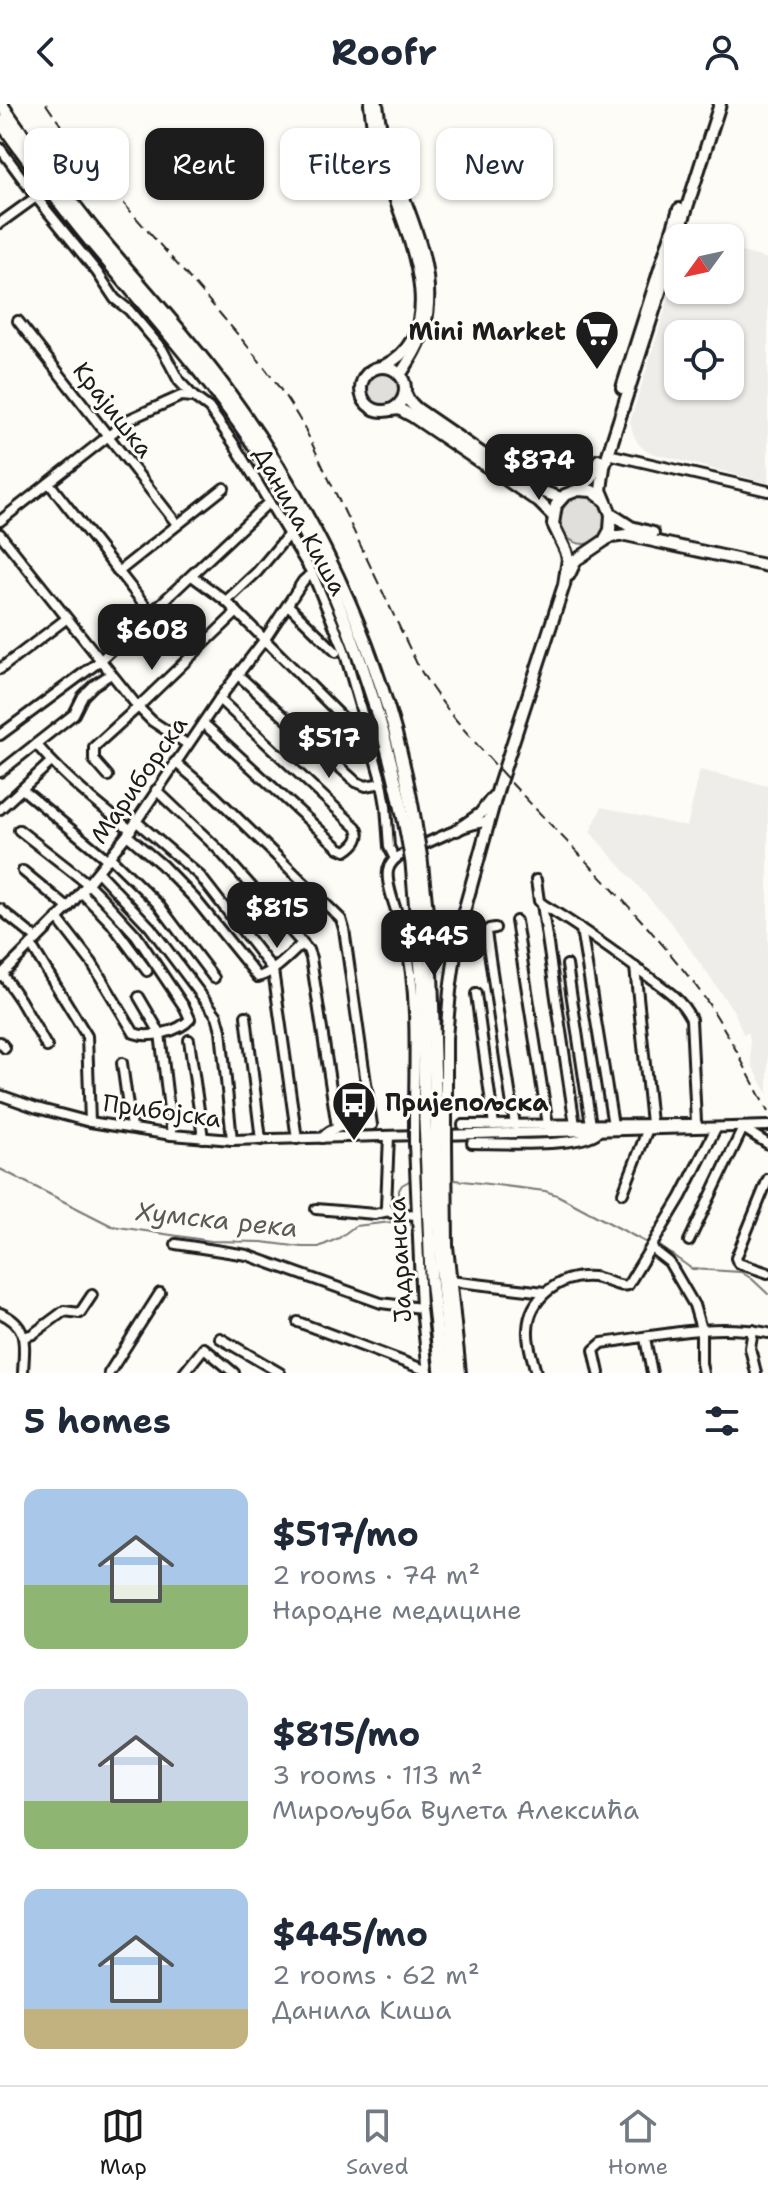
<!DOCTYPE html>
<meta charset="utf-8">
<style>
:root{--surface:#fff;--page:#f6f6f7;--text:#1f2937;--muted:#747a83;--line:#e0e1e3;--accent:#1c1c1c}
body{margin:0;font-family:"Shantell Sans",sans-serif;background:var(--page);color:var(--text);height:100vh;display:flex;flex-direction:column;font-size:30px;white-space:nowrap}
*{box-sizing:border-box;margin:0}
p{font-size:26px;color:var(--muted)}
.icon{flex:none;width:44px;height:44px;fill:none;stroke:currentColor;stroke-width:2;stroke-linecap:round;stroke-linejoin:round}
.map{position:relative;height:1269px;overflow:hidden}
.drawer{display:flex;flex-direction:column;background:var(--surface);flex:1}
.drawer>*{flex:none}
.top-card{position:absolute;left:24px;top:24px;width:720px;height:72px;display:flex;gap:16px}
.needle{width:52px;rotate:237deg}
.tools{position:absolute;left:664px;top:120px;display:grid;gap:16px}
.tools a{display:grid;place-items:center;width:80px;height:80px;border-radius:16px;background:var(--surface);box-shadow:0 2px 6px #0004;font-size:40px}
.price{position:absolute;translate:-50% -68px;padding:0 18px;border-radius:16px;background:var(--accent);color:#fff;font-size:26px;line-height:52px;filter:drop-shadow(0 2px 4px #0008)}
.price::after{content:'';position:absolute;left:50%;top:48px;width:24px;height:18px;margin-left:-12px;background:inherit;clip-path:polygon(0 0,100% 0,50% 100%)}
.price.active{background:#222;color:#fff}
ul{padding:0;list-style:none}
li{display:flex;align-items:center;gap:24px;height:200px;padding:0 24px}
li span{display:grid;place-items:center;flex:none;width:224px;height:160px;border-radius:16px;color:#555}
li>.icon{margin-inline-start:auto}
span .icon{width:96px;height:96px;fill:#fffc;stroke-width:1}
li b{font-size:34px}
h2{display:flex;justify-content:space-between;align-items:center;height:96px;padding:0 24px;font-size:34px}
.pill{padding:0 28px;border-radius:16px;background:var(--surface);box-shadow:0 2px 6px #0004;font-size:28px;line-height:72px}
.pill.active{background:var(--accent);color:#fff}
header{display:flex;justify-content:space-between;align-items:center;height:104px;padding:0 24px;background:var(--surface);font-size:36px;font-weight:700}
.menu{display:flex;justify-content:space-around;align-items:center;height:112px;border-top:2px solid var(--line);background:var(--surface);font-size:22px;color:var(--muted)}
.menu a{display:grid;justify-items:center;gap:4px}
.menu .active{color:var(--accent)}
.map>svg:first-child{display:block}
</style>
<header><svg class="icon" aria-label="back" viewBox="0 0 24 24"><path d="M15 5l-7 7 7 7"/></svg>Roofr<svg class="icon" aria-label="person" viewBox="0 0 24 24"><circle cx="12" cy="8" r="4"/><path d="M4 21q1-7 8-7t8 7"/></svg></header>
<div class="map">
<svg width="768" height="1269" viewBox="0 0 768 1269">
<rect width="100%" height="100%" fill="#fdfcf7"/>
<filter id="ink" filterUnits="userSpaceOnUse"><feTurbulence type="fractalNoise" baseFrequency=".0125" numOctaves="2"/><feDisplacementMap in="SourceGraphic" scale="16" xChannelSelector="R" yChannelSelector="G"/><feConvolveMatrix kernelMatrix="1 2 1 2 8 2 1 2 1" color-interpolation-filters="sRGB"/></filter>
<g filter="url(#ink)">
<g fill="#eeede9" fill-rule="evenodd">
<path d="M730 145 768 155V379L652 349 644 345 638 339 634 332 630 318 678 165V186H730ZM730 230V282H678V230Z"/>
<polygon points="700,666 768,682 768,990 752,961 749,929 743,930 735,909 673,821 590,728 602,703 687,723"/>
</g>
<g fill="#e0dfdb" stroke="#7e7e7c" stroke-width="2">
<circle cx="383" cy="285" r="16"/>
<circle cx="584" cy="416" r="24"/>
</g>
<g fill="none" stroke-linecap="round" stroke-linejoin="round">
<g stroke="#797876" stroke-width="2">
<polyline points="0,1065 112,1122 211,1137 262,1138 302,1143 319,1143 339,1134 355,1122 392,1118 398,1113"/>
<polyline points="455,1076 545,1087 557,1091 647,1139"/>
<polyline points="399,1106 399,1086 402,1081 409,1077"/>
<polyline points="660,1142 692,1165 741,1168 752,1175 768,1190"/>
</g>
<g stroke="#1c1c1c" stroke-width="14">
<g id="minor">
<polyline points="0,44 36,93 97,168 115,195 129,206 162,245 179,277 194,293 209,304 234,340 269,398 312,469 343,543 382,679 386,702 389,743 395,755"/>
<polyline points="0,119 36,93"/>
<polyline points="18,217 177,420"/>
<polyline points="608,350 768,387"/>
<polyline points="49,379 151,509"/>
<polyline points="0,417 130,315 181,292 193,293"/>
<polyline points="0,430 138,603 152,617 187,640"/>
<polyline points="118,468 224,384"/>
<polyline points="192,472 226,497 342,613 352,620 366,622"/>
<polyline points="226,497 257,468 289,430"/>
<polyline points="288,501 336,548"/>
<polyline points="0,565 66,515"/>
<polyline points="237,570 356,678 366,682 382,679"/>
<path d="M203 619 339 744 346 747C355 741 363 733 356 723L219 595"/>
<polyline points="0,631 100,557 269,398"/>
<path d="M36 640C64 673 97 700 131 726"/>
<path d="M175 658 214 691 341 815 344 825 372 1021C355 1022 334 1019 322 1034"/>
<polyline points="0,668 74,610 83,592 94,581 111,570"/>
<polyline points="108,672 94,656 94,643 138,603 237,508"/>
<polyline points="22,685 108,756"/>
<polyline points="156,686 217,744 308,846 311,854 337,1023"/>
<polyline points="0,705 51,658"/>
<polyline points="137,718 200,772 273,866 297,1035"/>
<path d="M19 726 88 780 103 795 136 831 185 904 190 915C180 927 149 935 134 929L92 859 57 814"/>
<path d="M127 731 162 761 195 795 258 873C275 868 290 851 303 839"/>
<polyline points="110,753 158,800 214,874"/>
<polyline points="23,767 68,804"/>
<polyline points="98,768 150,823 217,912 221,926 232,1036"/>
<path d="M536 776 539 797 542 800C575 820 605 841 636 864 657 879 680 892 691 915L696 1018"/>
<polyline points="81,788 112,820 147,867"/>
<polyline points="542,800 575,1021"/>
<polyline points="0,805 37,835"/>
<polyline points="516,817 548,1021"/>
<polyline points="495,824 489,825 486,828 515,1021"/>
<polyline points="581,825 613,1021"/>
<polyline points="31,841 87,932 90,1018"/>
<polyline points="567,861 591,1021"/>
<polyline points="635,863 651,1019"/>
<polyline points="2,870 20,896 47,943"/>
<polyline points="0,872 68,804 127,731 219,595 265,535 303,477 312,469"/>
<polyline points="476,890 494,1021"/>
<polyline points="139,893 160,929 172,1031"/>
<polyline points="246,912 261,1036"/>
<polyline points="189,936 203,1034"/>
<polyline points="0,938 5,944"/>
<polyline points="122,959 131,1024"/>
<polyline points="0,991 37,1004 90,1018 172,1031 232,1036 419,1031"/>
<path d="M414 1017C414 958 418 896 406 838 402 820 385 782 388 767 389 760 394 756 399 752 420 743 468 717 489 718"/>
<polyline points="463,1021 697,1020"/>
<polyline points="441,1031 768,1022"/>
<polyline points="389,1032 386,1102 391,1109 416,1111"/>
<path d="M472 1039C498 1039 581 1044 598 1028"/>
<polyline points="414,1040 421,1204 428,1269"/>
<polyline points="768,1075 736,1154 738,1159 768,1169"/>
<polyline points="623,1089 647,1027"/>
<polyline points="316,1105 375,1110 389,1107"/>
<polyline points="689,1137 743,1024 768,1040"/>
<polyline points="176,1140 247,1151 381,1199 421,1204"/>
<polyline points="651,1144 669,1158 694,1201 701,1225 701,1259 703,1269"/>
<polyline points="450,1177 545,1188"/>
<path d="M0 1209C30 1222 24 1241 23 1269"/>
<polyline points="298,1218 428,1267"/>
<polyline points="753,1226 750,1244 756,1269"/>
<polyline points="24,1233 33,1230 64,1207 80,1209 92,1191"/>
<polyline points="220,1234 280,1269"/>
<polyline points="645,1234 652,1269"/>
<polyline points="109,1269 160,1189"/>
<polyline points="184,1269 204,1244 234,1269"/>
<path d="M536 1269C533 1255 527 1241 528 1226 529 1193 561 1170 593 1173 605 1174 618 1184 628 1181L681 1093 716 1024"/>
<path d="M599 1269 594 1246 602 1239C657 1232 713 1218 768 1229"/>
</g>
</g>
<g stroke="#1c1c1c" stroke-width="16">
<g id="major">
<path d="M370 0C372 14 373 29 377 43 393 102 463 223 384 262"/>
<path d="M377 0C379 16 382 33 387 49 405 103 439 162 425 221 421 239 410 256 400 271"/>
<circle cx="383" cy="285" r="22"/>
<polyline points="622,284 679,105"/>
<polyline points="405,289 409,297 416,304 532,384 561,394"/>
<polyline points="391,306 399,305 412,312 539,398 553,412"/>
<polyline points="578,386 591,375 599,356"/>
<polyline points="611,410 631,423 653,429"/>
<polyline points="605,436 611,433 626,431 768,462"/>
<polyline points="569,471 576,456 604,437 610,426 611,410 601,386 604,363 720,0"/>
<polyline points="457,726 480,710 493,693"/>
<polyline points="446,1017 446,934 450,887 458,829 499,681 564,481 568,455 566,447 553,420 556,401 565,391 578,386 592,387 603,395"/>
<polyline points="446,1039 447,1142 460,1269"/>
</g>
</g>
<g stroke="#1c1c1c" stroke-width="17">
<g id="highway">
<path d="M1 0C33 46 66 92 102 136 144 186 188 233 226 285 322 416 393 570 417 732"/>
<path d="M0 17C33 63 66 109 103 152 154 213 207 272 251 337 332 458 381 594 408 736"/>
<polyline points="421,755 431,851 436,1017"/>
<polyline points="412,759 422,879 425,1017"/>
<polyline points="426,1040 431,1174 441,1269"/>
<polyline points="436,1040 441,1159 451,1269"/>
</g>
</g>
<use href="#minor" stroke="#fdfcf7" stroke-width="8"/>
<use href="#major" stroke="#fdfcf7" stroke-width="10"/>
<use href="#highway" stroke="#fdfcf7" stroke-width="11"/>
<path stroke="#1c1c1c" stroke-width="2" stroke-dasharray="12 6" stroke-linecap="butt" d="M46 0C96 74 164 143 222 212 253 248 282 283 305 325L418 562C441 602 473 636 504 671 566 739 635 803 692 877 723 916 745 964 768 1008"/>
<g stroke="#1c1c1c" stroke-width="14" stroke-linecap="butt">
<polyline id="minor-bridge" points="414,1017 414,1040"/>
</g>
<g stroke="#1c1c1c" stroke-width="16" stroke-linecap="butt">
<polyline id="major-bridge" points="446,1017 446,1039"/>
</g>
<g stroke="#1c1c1c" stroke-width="17" stroke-linecap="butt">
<g id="highway-bridge">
<polyline points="417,732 421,755"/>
<polyline points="408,736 412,759"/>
<polyline points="425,1017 426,1040"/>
<polyline points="436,1017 436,1040"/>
</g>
</g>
<use href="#minor-bridge" stroke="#fdfcf7" stroke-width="8"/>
<use href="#major-bridge" stroke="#fdfcf7" stroke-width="10"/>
<use href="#highway-bridge" stroke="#fdfcf7" stroke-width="11"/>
</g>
</g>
<defs>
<g id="supermarket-pin" transform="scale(2.3)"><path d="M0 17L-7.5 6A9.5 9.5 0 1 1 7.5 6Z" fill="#1c1c1c" stroke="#fdfcf7"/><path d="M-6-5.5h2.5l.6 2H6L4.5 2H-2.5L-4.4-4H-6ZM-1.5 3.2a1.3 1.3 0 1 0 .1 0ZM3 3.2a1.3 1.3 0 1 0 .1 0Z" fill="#fff"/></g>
<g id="bus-pin" transform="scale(2.3)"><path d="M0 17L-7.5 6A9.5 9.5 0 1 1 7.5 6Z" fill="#1c1c1c" stroke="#fdfcf7"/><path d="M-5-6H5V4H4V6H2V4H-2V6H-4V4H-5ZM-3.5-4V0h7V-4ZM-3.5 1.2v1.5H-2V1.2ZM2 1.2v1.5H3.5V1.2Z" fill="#fff"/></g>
</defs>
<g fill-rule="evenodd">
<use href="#supermarket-pin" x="597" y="228"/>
<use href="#bus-pin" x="354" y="999"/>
</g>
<g text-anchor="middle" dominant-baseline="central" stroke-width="6" stroke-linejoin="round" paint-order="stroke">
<g font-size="24" font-weight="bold" fill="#1c1c1c" stroke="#fdfcf7" text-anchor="end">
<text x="566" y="228">Mini Market</text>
<text x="385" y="999" text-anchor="start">Пријепољска</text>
</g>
<g font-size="24" fill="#1c1c1c" stroke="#fdfcf7">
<text transform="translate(113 306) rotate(52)">Крајишка</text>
<text transform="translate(300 417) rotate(61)">Данила Киша</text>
<text transform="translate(139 676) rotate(-55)">Мариборска</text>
<text transform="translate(162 1007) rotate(8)">Прибојска</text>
<text transform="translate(400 1156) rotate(-93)">Јадранска</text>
</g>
<g font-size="26" font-style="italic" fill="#5a5a58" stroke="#fdfcf7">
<text transform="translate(217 1115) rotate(6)">Хумска река</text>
</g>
</g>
</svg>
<div class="tools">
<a><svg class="needle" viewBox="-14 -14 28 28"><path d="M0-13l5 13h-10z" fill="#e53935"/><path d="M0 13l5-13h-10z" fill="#747a83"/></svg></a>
<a><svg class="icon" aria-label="locate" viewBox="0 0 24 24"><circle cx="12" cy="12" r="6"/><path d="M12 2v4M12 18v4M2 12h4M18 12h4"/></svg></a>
</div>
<b class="price" style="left:539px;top:398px">$874</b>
<b class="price" style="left:152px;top:568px">$608</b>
<b class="price active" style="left:329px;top:676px">$517</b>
<b class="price" style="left:277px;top:846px">$815</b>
<b class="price" style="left:434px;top:874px">$445</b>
<div class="top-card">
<a class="pill">Buy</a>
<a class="pill active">Rent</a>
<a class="pill">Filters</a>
<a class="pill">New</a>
</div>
</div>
<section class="drawer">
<h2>5 homes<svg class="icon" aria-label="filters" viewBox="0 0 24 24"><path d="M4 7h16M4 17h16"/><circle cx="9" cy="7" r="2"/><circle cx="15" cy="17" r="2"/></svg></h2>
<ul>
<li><span style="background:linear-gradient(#a9c7e8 60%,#8fb573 0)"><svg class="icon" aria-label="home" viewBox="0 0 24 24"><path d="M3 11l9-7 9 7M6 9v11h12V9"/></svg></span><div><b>$517/mo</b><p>2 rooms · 74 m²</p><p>Народне медицине</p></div></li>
<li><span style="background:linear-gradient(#c9d6e8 70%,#8fb573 0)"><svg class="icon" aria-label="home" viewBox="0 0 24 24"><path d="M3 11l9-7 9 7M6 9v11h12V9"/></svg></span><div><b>$815/mo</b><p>3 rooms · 113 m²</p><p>Мирољуба Вулета Алексића</p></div></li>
<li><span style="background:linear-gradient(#a9c7e8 75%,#c2b280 0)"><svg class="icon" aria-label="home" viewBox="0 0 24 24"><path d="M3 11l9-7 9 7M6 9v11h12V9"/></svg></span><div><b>$445/mo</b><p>2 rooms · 62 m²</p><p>Данила Киша</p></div></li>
</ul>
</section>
<nav class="menu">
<a class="active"><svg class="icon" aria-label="map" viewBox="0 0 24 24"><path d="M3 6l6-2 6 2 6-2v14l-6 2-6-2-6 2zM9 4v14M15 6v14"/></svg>Map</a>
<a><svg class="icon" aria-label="saved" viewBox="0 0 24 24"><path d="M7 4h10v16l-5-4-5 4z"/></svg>Saved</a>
<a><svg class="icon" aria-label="home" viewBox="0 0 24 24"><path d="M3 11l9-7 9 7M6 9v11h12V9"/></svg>Home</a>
</nav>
